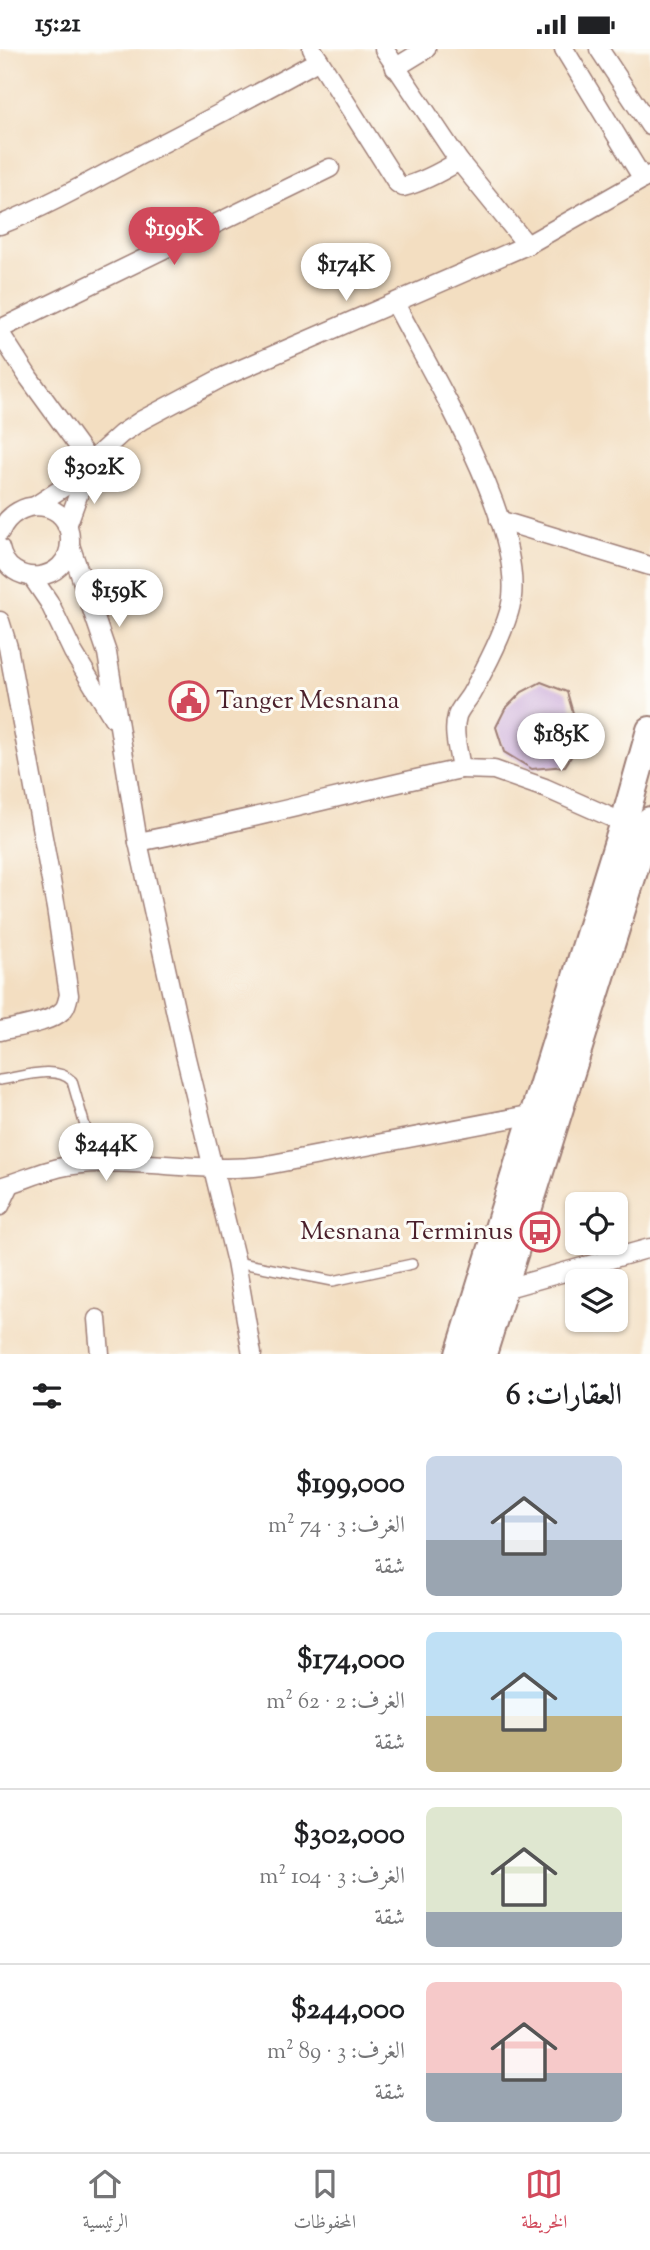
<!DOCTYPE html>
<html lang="ar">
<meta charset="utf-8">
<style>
:root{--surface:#fff;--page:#f2f2f2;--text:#202124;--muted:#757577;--line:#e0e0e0;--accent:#d1495b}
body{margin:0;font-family:"Sorts Mill Goudy",Amiri,serif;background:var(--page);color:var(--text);direction:rtl;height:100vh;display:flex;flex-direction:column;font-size:26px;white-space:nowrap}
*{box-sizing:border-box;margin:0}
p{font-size:23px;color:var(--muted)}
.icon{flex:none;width:38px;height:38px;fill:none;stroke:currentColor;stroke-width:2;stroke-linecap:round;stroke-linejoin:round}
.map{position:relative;height:1305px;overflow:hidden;direction:ltr}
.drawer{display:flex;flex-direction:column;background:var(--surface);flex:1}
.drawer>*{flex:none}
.buttons{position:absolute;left:565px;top:1143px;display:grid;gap:14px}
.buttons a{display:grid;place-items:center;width:63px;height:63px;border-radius:10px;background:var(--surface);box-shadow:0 2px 5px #0004;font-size:35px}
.price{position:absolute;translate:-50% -60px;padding:0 16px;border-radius:24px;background:#fff;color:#222;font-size:23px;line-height:46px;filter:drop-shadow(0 2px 4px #0008)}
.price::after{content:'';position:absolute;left:50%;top:42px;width:21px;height:16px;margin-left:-10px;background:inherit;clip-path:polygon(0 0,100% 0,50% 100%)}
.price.on{background:var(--accent);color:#fff}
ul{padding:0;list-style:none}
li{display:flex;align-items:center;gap:21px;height:175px;padding:0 28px}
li+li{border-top:2px solid var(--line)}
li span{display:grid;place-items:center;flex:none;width:196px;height:140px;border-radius:10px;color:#555}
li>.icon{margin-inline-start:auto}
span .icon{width:84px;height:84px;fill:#fffc;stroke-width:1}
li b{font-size:30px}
h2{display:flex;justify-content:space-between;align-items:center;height:84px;padding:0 28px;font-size:30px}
.status{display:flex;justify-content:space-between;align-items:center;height:49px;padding:0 35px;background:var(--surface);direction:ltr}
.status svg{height:19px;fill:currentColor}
.tabs{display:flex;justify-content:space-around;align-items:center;height:98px;border-top:2px solid var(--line);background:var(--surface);font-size:19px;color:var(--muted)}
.tabs a{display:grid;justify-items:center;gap:4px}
.tabs .on{color:var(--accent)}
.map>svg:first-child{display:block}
</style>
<div class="status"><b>15:21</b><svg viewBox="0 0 49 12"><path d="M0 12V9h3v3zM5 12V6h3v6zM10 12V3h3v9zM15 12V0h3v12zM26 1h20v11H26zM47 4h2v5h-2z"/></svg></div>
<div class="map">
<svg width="650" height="1305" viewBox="0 0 650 1305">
<rect width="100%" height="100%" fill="#fdfcf7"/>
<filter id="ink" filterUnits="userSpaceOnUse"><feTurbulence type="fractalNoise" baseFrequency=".0143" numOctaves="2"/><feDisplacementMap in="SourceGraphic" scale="14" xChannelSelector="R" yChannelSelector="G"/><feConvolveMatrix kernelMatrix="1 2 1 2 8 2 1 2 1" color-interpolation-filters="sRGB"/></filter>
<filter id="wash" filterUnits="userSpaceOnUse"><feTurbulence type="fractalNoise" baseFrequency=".00686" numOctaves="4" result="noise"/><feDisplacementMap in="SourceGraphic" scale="28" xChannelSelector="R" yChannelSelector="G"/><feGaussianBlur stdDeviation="1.57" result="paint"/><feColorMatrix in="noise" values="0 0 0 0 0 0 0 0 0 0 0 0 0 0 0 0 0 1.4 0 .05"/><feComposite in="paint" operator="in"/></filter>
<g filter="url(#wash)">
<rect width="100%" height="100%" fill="#f3dec1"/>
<g id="blocks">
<polygon fill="#c29dd4" points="541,633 567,643 581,692 565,717 532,720 504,703 496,678 505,660 522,643"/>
</g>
</g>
<g filter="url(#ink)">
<use href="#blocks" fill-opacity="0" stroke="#9e7e76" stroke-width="2"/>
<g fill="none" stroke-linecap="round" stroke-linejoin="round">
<g stroke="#9e7e76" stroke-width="12">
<g id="lane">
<path d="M0 1031C20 1028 57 1015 72 1032L96 1115"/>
<polyline points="236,1213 333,1232 412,1215"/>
</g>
</g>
<g stroke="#9e7e76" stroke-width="21">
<g id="street">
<path d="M312 0 397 134 403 138C423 133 441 123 459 112"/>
<polyline points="384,0 459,112 527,196"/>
<polyline points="564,0 643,130"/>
<polyline points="599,0 650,77"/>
<polyline points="395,19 426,0"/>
<path d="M0 176C45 158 86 135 129 112 193 78 257 46 319 11"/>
<polyline points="0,280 330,119"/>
<polyline points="0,284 29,329 90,413"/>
<polyline points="35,457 84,425"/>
<polyline points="499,471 650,517"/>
<polyline points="67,477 90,413 121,385 142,371 223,328 527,196 650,126"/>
<path d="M0 483C16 445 72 450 70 493 69 535 8 540 0 499"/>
<polyline points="70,496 107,604 138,793 185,1005 236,1213 252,1305"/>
<polyline points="32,528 49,553 73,603 113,669"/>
<path d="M0 572 8 598 56 859 69 946C67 952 67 958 62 962 50 974 16 978 0 982"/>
<polyline points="461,720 494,721 545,739 633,778"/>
<path d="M138 793C247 772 353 743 461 720 459 704 452 684 457 667 459 660 467 652 471 645 485 620 501 590 509 563 533 488 430 323 395 254"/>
<path d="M0 1138C22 1132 44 1121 67 1117 131 1106 197 1125 262 1117L534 1065"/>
<polyline points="0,1157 10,1136"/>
<polyline points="504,1240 650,1199"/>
<polyline points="97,1270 100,1305"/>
</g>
</g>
<g stroke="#9e7e76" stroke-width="30">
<g id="secondary">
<polyline points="459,1305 624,773 650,681"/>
<polyline points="483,1305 650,771"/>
</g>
</g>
<use href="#lane" stroke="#fff" stroke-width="9"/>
<use href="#street" stroke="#fff" stroke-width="18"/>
<use href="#secondary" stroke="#fff" stroke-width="26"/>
</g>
</g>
<defs>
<g id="civic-ring" transform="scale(2.0125)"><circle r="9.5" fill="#fdfcf7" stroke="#d1495b" stroke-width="1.5"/><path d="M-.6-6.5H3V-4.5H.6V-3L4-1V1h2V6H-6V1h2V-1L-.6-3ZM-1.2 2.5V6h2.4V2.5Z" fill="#d1495b"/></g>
<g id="bus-ring" transform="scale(2.0125)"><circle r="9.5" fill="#fdfcf7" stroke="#d1495b" stroke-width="1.5"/><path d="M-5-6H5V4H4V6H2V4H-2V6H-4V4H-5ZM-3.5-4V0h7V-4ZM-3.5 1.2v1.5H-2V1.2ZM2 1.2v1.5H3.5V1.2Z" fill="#d1495b"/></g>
</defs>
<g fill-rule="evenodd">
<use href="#civic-ring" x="189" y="652"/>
<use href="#bus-ring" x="540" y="1183"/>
</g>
<g text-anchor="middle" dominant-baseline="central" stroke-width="6" stroke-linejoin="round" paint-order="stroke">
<g font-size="26" fill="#4a1f2b" stroke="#fdfcf7" text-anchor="start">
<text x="216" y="652">Tanger Mesnana</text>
<text x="513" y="1183" text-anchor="end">Mesnana Terminus</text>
</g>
</g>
</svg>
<div class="buttons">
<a><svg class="icon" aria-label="locate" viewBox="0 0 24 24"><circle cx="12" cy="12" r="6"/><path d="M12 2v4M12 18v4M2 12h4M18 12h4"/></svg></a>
<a><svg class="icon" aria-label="layers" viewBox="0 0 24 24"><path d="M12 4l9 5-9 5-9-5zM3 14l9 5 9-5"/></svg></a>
</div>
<b class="price on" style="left:174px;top:218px">$199K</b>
<b class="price" style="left:346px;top:254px">$174K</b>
<b class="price" style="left:94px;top:457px">$302K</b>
<b class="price" style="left:119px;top:580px">$159K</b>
<b class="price" style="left:561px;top:724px">$185K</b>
<b class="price" style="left:106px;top:1134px">$244K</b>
</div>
<section class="drawer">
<h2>العقارات: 6<svg class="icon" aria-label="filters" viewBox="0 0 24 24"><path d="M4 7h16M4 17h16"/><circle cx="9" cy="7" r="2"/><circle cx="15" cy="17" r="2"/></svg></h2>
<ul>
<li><span style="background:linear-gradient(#c9d6e8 60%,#9aa5b1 0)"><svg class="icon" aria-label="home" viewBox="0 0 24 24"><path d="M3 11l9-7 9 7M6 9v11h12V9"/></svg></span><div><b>$199,000</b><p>الغرف: 3 · 74 m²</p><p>شقة</p></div></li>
<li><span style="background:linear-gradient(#bfe0f5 60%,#c2b280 0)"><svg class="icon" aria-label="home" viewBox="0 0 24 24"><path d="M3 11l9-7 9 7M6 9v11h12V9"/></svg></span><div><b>$174,000</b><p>الغرف: 2 · 62 m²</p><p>شقة</p></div></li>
<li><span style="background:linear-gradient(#dfe7d0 75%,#9aa5b1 0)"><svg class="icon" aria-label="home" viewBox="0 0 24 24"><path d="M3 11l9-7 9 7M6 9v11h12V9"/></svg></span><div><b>$302,000</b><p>الغرف: 3 · 104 m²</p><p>شقة</p></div></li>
<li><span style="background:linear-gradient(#f6c9c9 65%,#9aa5b1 0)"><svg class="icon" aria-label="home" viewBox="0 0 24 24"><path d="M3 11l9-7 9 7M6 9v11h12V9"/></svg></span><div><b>$244,000</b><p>الغرف: 3 · 89 m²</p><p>شقة</p></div></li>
</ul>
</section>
<nav class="tabs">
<a class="on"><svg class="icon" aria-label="map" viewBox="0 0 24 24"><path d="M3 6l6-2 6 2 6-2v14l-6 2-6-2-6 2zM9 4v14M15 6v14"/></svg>الخريطة</a>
<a><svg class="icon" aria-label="saved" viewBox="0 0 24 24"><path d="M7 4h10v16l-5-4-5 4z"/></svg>المحفوظات</a>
<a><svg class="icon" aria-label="home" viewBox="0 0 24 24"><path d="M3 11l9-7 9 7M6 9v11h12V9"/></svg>الرئيسية</a>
</nav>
